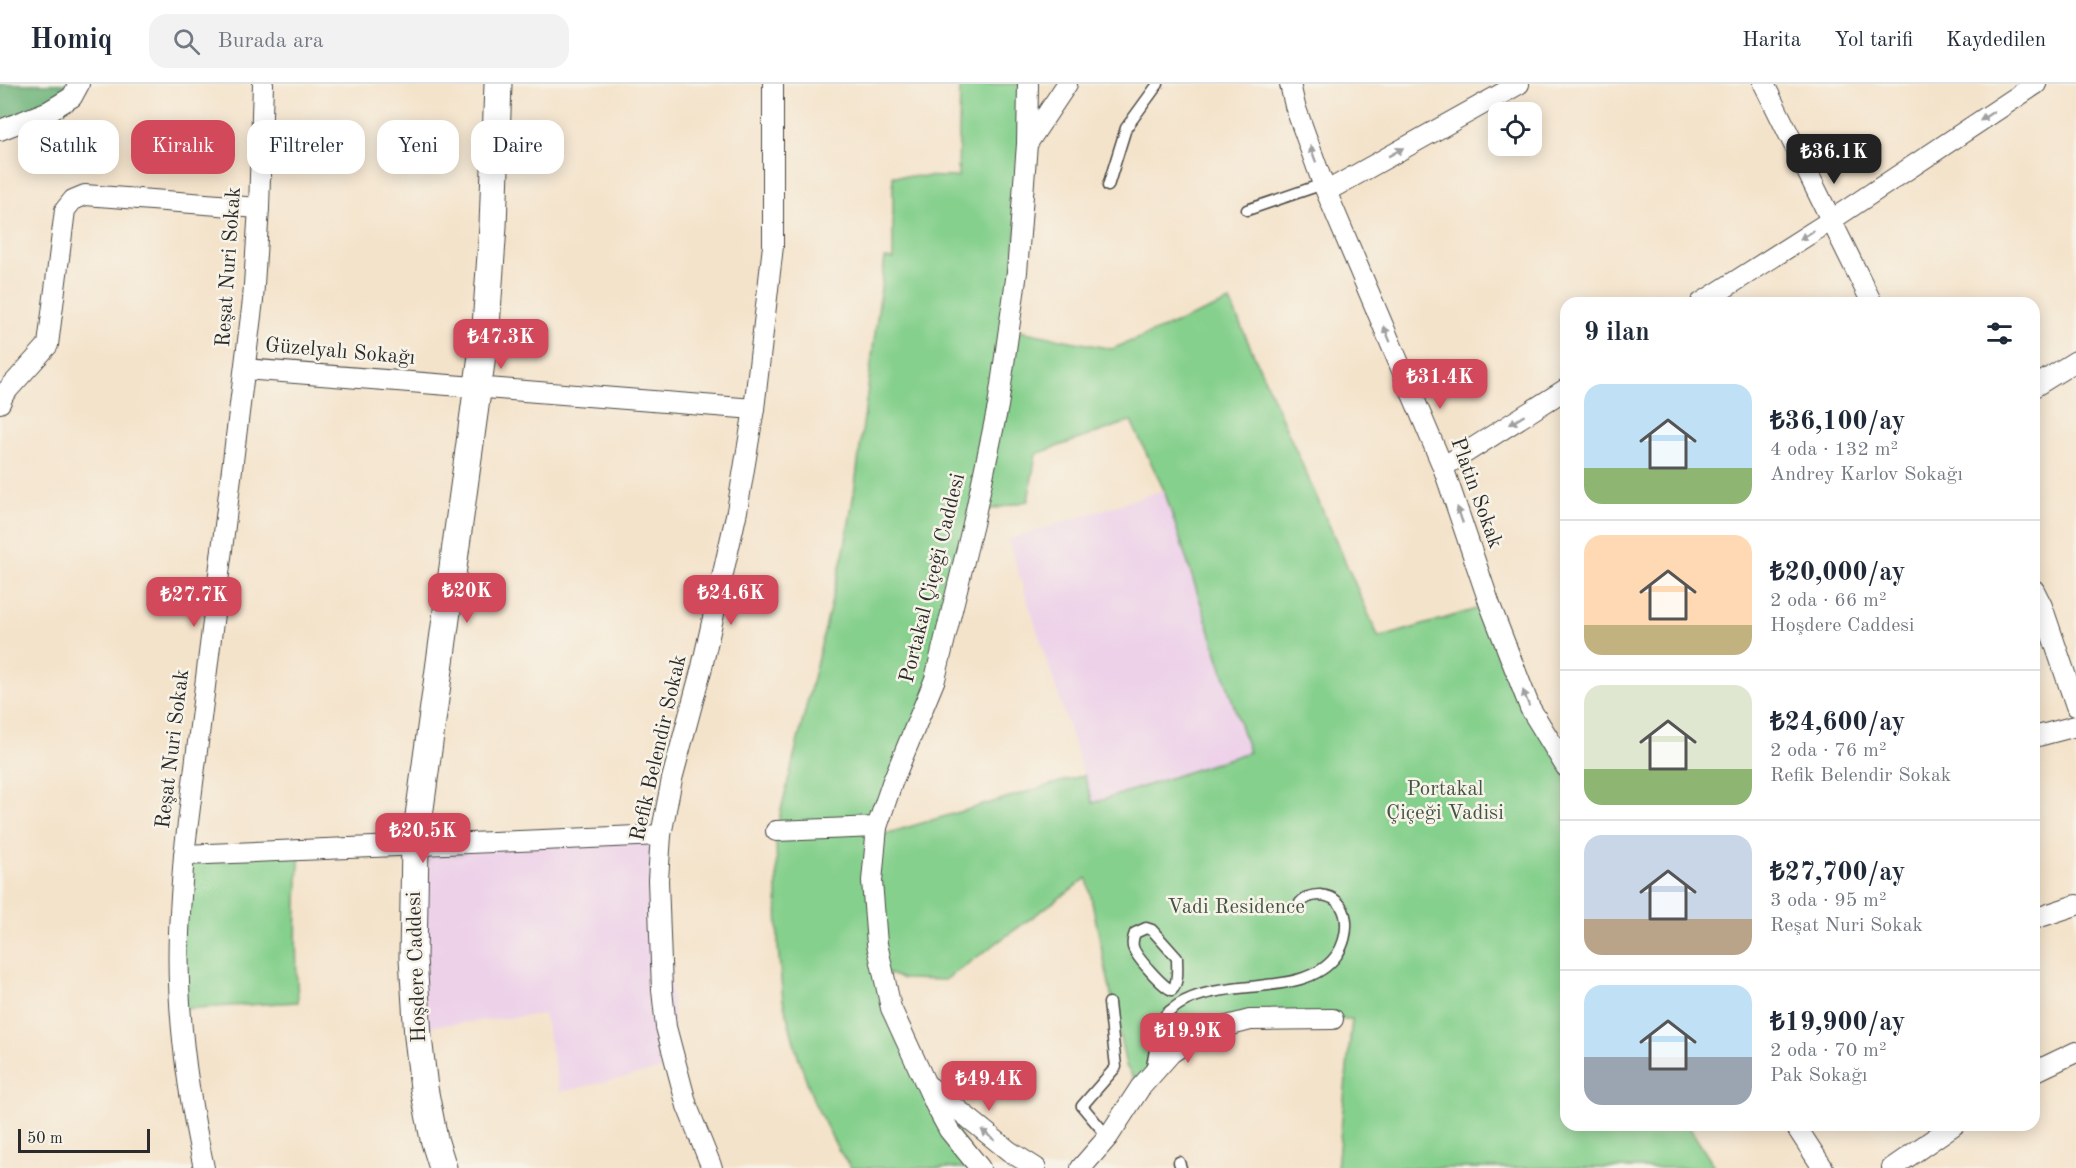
<!DOCTYPE html>
<html lang="tr">
<meta charset="utf-8">
<style>
:root{--surface:#fff;--page:#f2f2f3;--text:#1f2937;--muted:#747a83;--line:#e0e1e3;--accent:#d1495b}
body{margin:0;font-family:"Old Standard TT",serif;background:var(--page);color:var(--text);height:100vh;display:flex;flex-direction:column;font-size:22px;white-space:nowrap}
*{box-sizing:border-box;margin:0}
p{font-size:20px;color:var(--muted)}
.icon{flex:none;width:33px;height:33px;fill:none;stroke:currentColor;stroke-width:2;stroke-linecap:round;stroke-linejoin:round}
.map{position:relative;flex:1;overflow:hidden}
.sheet{position:absolute;left:1560px;top:213px;width:480px;height:834px;display:flex;flex-direction:column;background:var(--surface);border-radius:18px;box-shadow:0 3px 15px #0003}
.sheet>*{flex:none}
.hud{position:absolute;left:18px;top:36px;width:570px;height:54px;display:flex;gap:12px}
.tools{position:absolute;left:1488px;top:18px;display:grid;gap:12px}
.tools a{display:grid;place-items:center;width:54px;height:54px;border-radius:12px;background:var(--surface);box-shadow:0 3px 15px #0003;font-size:30px}
.scale{position:absolute;left:18px;bottom:15px;width:132px;box-sizing:border-box;padding-left:6px;border:3px solid #2b2b2b;border-top:0;font-size:16px;line-height:21px;white-space:nowrap;color:#2b2b2b;-webkit-text-stroke:4px #f7f3e8;paint-order:stroke}
.price{position:absolute;translate:-50% -51px;padding:0 14px;border-radius:12px;background:var(--accent);color:#fff;font-size:20px;line-height:39px;filter:drop-shadow(0 2px 3px #0008)}
.price::after{content:'';position:absolute;left:50%;top:36px;width:18px;height:14px;margin-left:-9px;background:inherit;clip-path:polygon(0 0,100% 0,50% 100%)}
.price.selected{background:#222;color:#fff}
ul{padding:0;list-style:none}
li{display:flex;align-items:center;gap:18px;height:150px;padding:0 24px}
li+li{border-top:2px solid var(--line)}
li span{display:grid;place-items:center;flex:none;width:168px;height:120px;border-radius:18px;color:#555}
li>.icon{margin-inline-start:auto}
span .icon{width:72px;height:72px;fill:#fffc;stroke-width:1}
li b{font-size:26px}
h2{display:flex;justify-content:space-between;align-items:center;height:72px;padding:0 24px;font-size:26px}
.chip{padding:0 21px;border-radius:18px;background:var(--surface);box-shadow:0 3px 15px #0003;font-size:21px;line-height:54px}
.chip.selected{background:var(--accent);color:#fff}
header{display:flex;align-items:center;gap:36px;box-sizing:border-box;height:84px;padding:0 30px;background:var(--surface);border-bottom:2px solid var(--line)}
header strong{font-size:28px}
nav{display:flex;gap:33px;margin-inline-start:auto;font-size:21px}
.search{width:420px;height:54px;background:var(--page);display:flex;align-items:center;gap:15px;box-sizing:border-box;padding:0 21px;border-radius:18px;color:var(--muted);font-size:22px}
.map>svg:first-child{display:block}
</style>
<header>
<strong>Homiq</strong>
<div class="search"><svg class="icon" aria-label="search" viewBox="0 0 24 24"><circle cx="10" cy="10" r="6"/><path d="M15 15l6 6"/></svg>Burada ara</div>
<nav><a>Harita</a><a>Yol tarifi</a><a>Kaydedilen</a></nav>
</header>
<div class="map">
<svg width="2076" height="1084" viewBox="0 0 2076 1084">
<rect width="100%" height="100%" fill="#f7f3e8"/>
<filter id="ink" filterUnits="userSpaceOnUse"><feTurbulence type="fractalNoise" baseFrequency=".0167" numOctaves="2"/><feDisplacementMap in="SourceGraphic" scale="12" xChannelSelector="R" yChannelSelector="G"/><feConvolveMatrix kernelMatrix="1 2 1 2 8 2 1 2 1" color-interpolation-filters="sRGB"/></filter>
<filter id="wash" filterUnits="userSpaceOnUse"><feTurbulence type="fractalNoise" baseFrequency=".008" numOctaves="4" result="noise"/><feDisplacementMap in="SourceGraphic" scale="24" xChannelSelector="R" yChannelSelector="G"/><feGaussianBlur stdDeviation="1.35" result="paint"/><feColorMatrix in="noise" values="0 0 0 0 0 0 0 0 0 0 0 0 0 0 0 0 0 1.4 0 .05"/><feComposite in="paint" operator="in"/></filter>
<g filter="url(#wash)">
<rect width="100%" height="100%" fill="#f4e3cb"/>
<g fill="#edd1e9">
<polygon points="1164,406 1249,668 1093,719 1008,456"/>
<polygon points="661,751 676,982 560,1008 544,930 417,944 415,762"/>
</g>
<g fill="#86d08d" stroke="#587e5c" stroke-width="1.5" fill-rule="evenodd">
<path d="M960 0H1028L1009 245 1112 265 1230 217 1379 554 1490 521 1554 665 1566 655V1041H1688L1715 1084H1337L1352 935H1333L1216 945 1140 1004 1126 982 1087 794 945 896 903 895 881 887 895 940 980 1084H851L838 1065 814 1018 796 966 783 916 778 863 776 747 845 462 854 409 885 174 893 175V92L958 93ZM1131 337 1164 406 1249 668 1093 719 1084 691 875 753 935 595 975 429 1028 417 1036 370Z"/>
<path d="M300 766C296 817 295 867 298 918L180 925 184 771Z"/>
</g>
<polygon fill="#6cb278" stroke="#4c6e52" stroke-width="1.5" points="0,0 79,0 0,46"/>
</g>
<g filter="url(#ink)">
<g fill="none" stroke-linecap="round" stroke-linejoin="round">
<g stroke="#494743" stroke-width="13">
<g id="service">
<polyline points="1108,102 1126,44 1158,0"/>
<polyline points="1247,126 1323,100"/>
<path d="M1146 844 1152 846 1177 874C1177 883 1179 899 1172 906 1163 903 1136 873 1133 863 1132 858 1133 854 1135 849Z"/>
<path d="M1151 987C1154 974 1158 943 1164 933 1167 928 1173 925 1178 921 1222 892 1305 915 1336 872 1351 852 1352 813 1320 811 1312 811 1305 813 1300 819"/>
<polyline points="1108,1053 1082,1022 1116,983 1109,919"/>
<polyline points="1179,1078 1181,1084"/>
</g>
</g>
<g stroke="#494743" stroke-width="22">
<g id="minor">
<polyline points="1290,0 1295,22 1323,100 1443,383 1490,521 1530,624 1566,683"/>
<polyline points="1764,0 1872,219"/>
<polyline points="0,46 49,27 72,13 79,0"/>
<polyline points="1027,60 1067,0"/>
<polyline points="1327,107 1519,0"/>
<polyline points="1701,219 1830,137 2036,0"/>
<polyline points="245,285 754,325"/>
<polyline points="2034,303 2076,277"/>
<polyline points="0,319 4,310 48,261 65,126 73,116 85,111 259,124"/>
<polyline points="1443,383 1566,305"/>
<polyline points="2034,506 2042,522 2076,622"/>
<polyline points="2034,653 2076,642"/>
<polyline points="776,747 877,743"/>
<polyline points="184,771 661,751"/>
<polyline points="2034,835 2076,821"/>
<polyline points="2034,988 2076,968"/>
<polyline points="930,1003 1009,1067 1036,1084"/>
<polyline points="1795,1041 1823,1084"/>
<path d="M204 1084C187 1006 176 928 179 849 180 823 182 797 184 771L253 216 259 124 263 0"/>
<polyline points="712,1084 687,1022 666,943 662,906 658,796 661,751 672,695 702,583 737,427 754,325 773,162 773,0"/>
<polyline points="980,1084 949,1046 936,1022 891,924 877,860 872,797 877,743 892,699 935,595 973,440 998,322 1017,188 1027,60 1028,0"/>
<polyline points="1081,1084 1108,1053 1140,1004 1171,969 1192,955 1216,945 1250,936 1333,935"/>
<polyline points="1892,1084 1954,1041"/>
</g>
</g>
<g stroke="#494743" stroke-width="29">
<polyline id="secondary" points="443,1084 434,1055 424,1004 418,953 413,874 415,761 486,242 493,142 498,0"/>
</g>
<use href="#service" stroke="#fff" stroke-width="10"/>
<use href="#minor" stroke="#fff" stroke-width="20"/>
<use href="#secondary" stroke="#fff" stroke-width="27"/>
</g>
<defs><path id="oneway-solid" d="M-6-.8H1V-3.2L6.5 0L1 3.2V.8H-6Z" transform="scale(1.5)"/></defs>
<g fill="#a0a0a0">
<use href="#oneway-solid" transform="translate(1987 32) rotate(146)"/>
<use href="#oneway-solid" transform="translate(1396 68) rotate(-29)"/>
<use href="#oneway-solid" transform="translate(1313 70) rotate(-110)"/>
<use href="#oneway-solid" transform="translate(1807 151) rotate(148)"/>
<use href="#oneway-solid" transform="translate(1387 250) rotate(-113)"/>
<use href="#oneway-solid" transform="translate(1517 336) rotate(148)"/>
<use href="#oneway-solid" transform="translate(1460 431) rotate(-109)"/>
<use href="#oneway-solid" transform="translate(1526 614) rotate(-111)"/>
<use href="#oneway-solid" transform="translate(988 1051) rotate(-142)"/>
</g>
</g>
<g text-anchor="middle" dominant-baseline="central" stroke-width="5" stroke-linejoin="round" paint-order="stroke">
<g font-size="21" fill="#2b2b2b" stroke="#f7f3e8">
<text transform="translate(229 183) rotate(-86)">Reşat Nuri Sokak</text>
<text transform="translate(340 268) rotate(5)">Güzelyalı Sokağı</text>
<text transform="translate(1476 409) rotate(70)">Platin Sokak</text>
<text transform="translate(933 494) rotate(-76)">Portakal Çiçeği Caddesi</text>
<text transform="translate(659 664) rotate(-77)">Refik Belendir Sokak</text>
<text transform="translate(173 665) rotate(-83)">Reşat Nuri Sokak</text>
<text transform="translate(417 883) rotate(-92)">Hoşdere Caddesi</text>
</g>
<g font-size="21" fill="#425444" stroke="#f7f3e8">
<text x="1445" y="705">Portakal<tspan x="1445" dy="24">Çiçeği Vadisi</tspan></text>
<text x="1236" y="823">Vadi Residence</text>
</g>
</g>
</svg>
<div class="tools">
<a><svg class="icon" aria-label="locate" viewBox="0 0 24 24"><circle cx="12" cy="12" r="6"/><path d="M12 2v4M12 18v4M2 12h4M18 12h4"/></svg></a>
</div>
<div class="scale">50 m</div>
<b class="price selected" style="left:1834px;top:101px">₺36.1K</b>
<b class="price" style="left:501px;top:286px">₺47.3K</b>
<b class="price" style="left:1440px;top:326px">₺31.4K</b>
<b class="price" style="left:467px;top:540px">₺20K</b>
<b class="price" style="left:731px;top:542px">₺24.6K</b>
<b class="price" style="left:194px;top:544px">₺27.7K</b>
<b class="price" style="left:423px;top:780px">₺20.5K</b>
<b class="price" style="left:1188px;top:980px">₺19.9K</b>
<b class="price" style="left:989px;top:1028px">₺49.4K</b>
<div class="hud">
<a class="chip">Satılık</a>
<a class="chip selected">Kiralık</a>
<a class="chip">Filtreler</a>
<a class="chip">Yeni</a>
<a class="chip">Daire</a>
</div>
<section class="sheet">
<h2>9 ilan<svg class="icon" aria-label="filters" viewBox="0 0 24 24"><path d="M4 7h16M4 17h16"/><circle cx="9" cy="7" r="2"/><circle cx="15" cy="17" r="2"/></svg></h2>
<ul>
<li><span style="background:linear-gradient(#bfe0f5 70%,#8fb573 0)"><svg class="icon" aria-label="home" viewBox="0 0 24 24"><path d="M3 11l9-7 9 7M6 9v11h12V9"/></svg></span><div><b>₺36,100/ay</b><p>4 oda · 132 m²</p><p>Andrey Karlov Sokağı</p></div></li>
<li><span style="background:linear-gradient(#ffd9b3 75%,#c2b280 0)"><svg class="icon" aria-label="home" viewBox="0 0 24 24"><path d="M3 11l9-7 9 7M6 9v11h12V9"/></svg></span><div><b>₺20,000/ay</b><p>2 oda · 66 m²</p><p>Hoşdere Caddesi</p></div></li>
<li><span style="background:linear-gradient(#dfe7d0 70%,#8fb573 0)"><svg class="icon" aria-label="home" viewBox="0 0 24 24"><path d="M3 11l9-7 9 7M6 9v11h12V9"/></svg></span><div><b>₺24,600/ay</b><p>2 oda · 76 m²</p><p>Refik Belendir Sokak</p></div></li>
<li><span style="background:linear-gradient(#c9d6e8 70%,#b9a48a 0)"><svg class="icon" aria-label="home" viewBox="0 0 24 24"><path d="M3 11l9-7 9 7M6 9v11h12V9"/></svg></span><div><b>₺27,700/ay</b><p>3 oda · 95 m²</p><p>Reşat Nuri Sokak</p></div></li>
<li><span style="background:linear-gradient(#bfe0f5 60%,#9aa5b1 0)"><svg class="icon" aria-label="home" viewBox="0 0 24 24"><path d="M3 11l9-7 9 7M6 9v11h12V9"/></svg></span><div><b>₺19,900/ay</b><p>2 oda · 70 m²</p><p>Pak Sokağı</p></div></li>
</ul>
</section>
</div>
